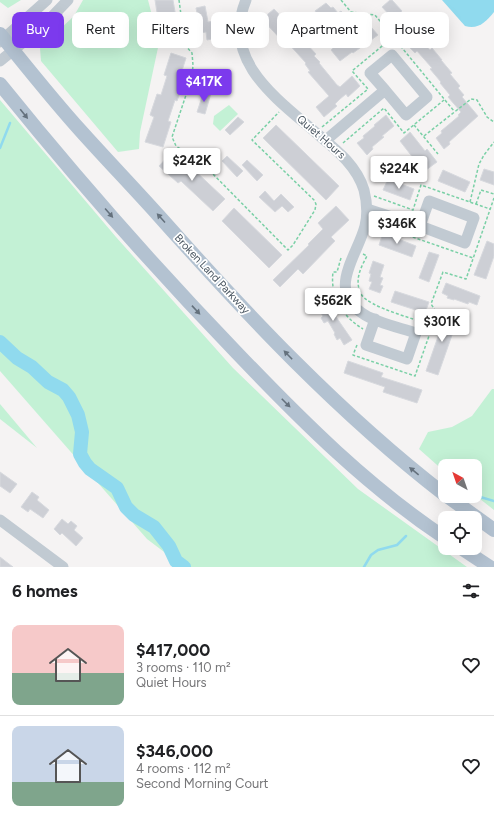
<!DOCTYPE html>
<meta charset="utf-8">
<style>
:root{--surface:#fff;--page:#f6f6f6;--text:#202124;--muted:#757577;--line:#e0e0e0;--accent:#7c3aed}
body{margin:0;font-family:Figtree,sans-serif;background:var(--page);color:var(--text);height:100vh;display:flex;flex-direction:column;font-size:15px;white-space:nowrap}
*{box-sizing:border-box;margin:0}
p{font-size:13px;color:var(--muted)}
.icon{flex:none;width:22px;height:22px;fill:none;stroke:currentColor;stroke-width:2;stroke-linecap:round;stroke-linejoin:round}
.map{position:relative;height:567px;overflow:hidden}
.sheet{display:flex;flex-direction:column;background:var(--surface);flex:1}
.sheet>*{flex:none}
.banner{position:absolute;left:12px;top:12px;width:470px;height:36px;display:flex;gap:8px}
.needle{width:26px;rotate:320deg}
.fabs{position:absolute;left:438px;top:459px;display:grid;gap:8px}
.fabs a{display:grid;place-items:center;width:44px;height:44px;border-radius:8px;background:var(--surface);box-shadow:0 4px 16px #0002;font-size:20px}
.price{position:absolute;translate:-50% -34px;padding:0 9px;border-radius:4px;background:#fff;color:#222;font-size:13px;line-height:26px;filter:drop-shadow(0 1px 2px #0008)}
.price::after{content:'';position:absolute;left:50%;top:24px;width:12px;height:9px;margin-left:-6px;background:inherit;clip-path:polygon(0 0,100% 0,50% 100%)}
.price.active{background:var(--accent);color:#fff}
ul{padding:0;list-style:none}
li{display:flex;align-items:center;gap:12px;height:100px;padding:0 12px}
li+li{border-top:1px solid var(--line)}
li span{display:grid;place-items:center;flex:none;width:112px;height:80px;border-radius:8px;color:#555}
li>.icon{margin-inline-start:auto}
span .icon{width:48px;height:48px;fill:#fffc;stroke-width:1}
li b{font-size:17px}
h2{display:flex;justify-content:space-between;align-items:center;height:48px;padding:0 12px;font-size:17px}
.chip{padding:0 14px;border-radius:8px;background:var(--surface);box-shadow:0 4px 16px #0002;font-size:14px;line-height:36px}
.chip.active{background:var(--accent);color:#fff}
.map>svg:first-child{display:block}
</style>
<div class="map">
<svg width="494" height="567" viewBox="0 0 494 567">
<rect width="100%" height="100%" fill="#f5f3f3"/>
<g fill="#c3f1d5">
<polygon points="0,0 21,0 8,8 0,2"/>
<polygon points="83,0 148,0 159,43 140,132 139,149 118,152 41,61 40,48 74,16"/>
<polygon points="0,100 116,237 233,368 358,489 467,567 184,567 147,539 0,371"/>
<polygon points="229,105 238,114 220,131 213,124 214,116"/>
<polygon points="492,389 494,389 494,510 475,495 475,466 445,466 445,472 419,449 428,432 452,427 472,416"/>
<polygon points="0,404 37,448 0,419"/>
</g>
<path fill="#90daee" d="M442 0H494V12C486 22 478 30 465 26Z"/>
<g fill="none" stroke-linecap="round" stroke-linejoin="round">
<g stroke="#90daee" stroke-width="2.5">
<polyline points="0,148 10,123"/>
<polyline points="477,496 494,501"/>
<polyline points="364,567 371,555 378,550 397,545 406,536"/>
</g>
<polyline stroke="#90daee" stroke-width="14" points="0,342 17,358 32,367 48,382 63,390 69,397 78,415 82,432 80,454 85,463 90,469 117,488 126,507 134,515 154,527 169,546 176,561 184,567"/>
</g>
<g fill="#cdcfd5" stroke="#d7d9de">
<polygon points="155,0 173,0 180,41 162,44"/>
<polygon points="390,0 392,0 402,11 401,11 411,23 410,24 421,36 419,38 430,50 432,48 442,60 441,60 452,73 450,74 460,86 458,88 464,95 462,97 478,116 449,142 450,144 444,149 436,138 442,133 441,131 459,116 458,115 461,112 448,97 450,95 440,83 441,82 430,69 432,68 417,51 415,53 409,47 411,45 391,21 393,19 382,7"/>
<polygon points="326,3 331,8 333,7 338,13 341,11 346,17 337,25 331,19 329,21 323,15 320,17 315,11"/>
<polygon points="205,6 208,22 214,21 217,38 207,40 206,32 201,33 196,8"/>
<polygon points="274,9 316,54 314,56 320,62 319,63 337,85 340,87 352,76 360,86 348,97 346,94 340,99 335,104 337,106 324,117 316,107 329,96 308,72 310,71 305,64 306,63 287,42 285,44 262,19"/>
<polygon points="371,27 378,35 353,53 352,52 340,61 331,50 336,45 338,47 343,42 345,44 364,30 365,32"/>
<polygon points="171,53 186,58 179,80 184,81 177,101 175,100 168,121 171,122 163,147 145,142 154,117 150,115 157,94 161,95 167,76 164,75"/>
<polygon points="204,91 211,93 205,114 197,112"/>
<polygon points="386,115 394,126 382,136 384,137 372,147 373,149 367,155 357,143 364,138 363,136 375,126 374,125"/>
<polygon points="238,117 244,122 230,135 225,130"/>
<polygon points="276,125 339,186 326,200 263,138"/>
<polygon points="410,132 425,151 427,149 437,162 426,170 416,158 414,159 400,141"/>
<polygon points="171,153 190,171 192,168 225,199 213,211 181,181 178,183 159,166"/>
<polygon points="227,156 243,171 237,177 222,161"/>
<polygon points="247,160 263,175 257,181 242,165"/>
<polygon points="484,169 494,172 494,185 480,180"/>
<polygon points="443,170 470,182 465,192 438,181"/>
<polygon points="388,179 414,189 410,200 383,190"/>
<polygon points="265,191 274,201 281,194 294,207 288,212 282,206 275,212 259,197"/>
<polygon points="336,206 349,220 331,237 335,241 303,274 298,269 280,287 273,280 309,245 308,244 323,229 318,223"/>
<polygon points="234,208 282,255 269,268 222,221"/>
<polygon points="383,233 416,246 412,257 379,245"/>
<polygon points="487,241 494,244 494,256 486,279 474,275"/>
<polygon points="429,252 439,255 429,282 419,278"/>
<polygon points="373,261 384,265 380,277 383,278 380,285 383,286 380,293 369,289 372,282 369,281 371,274 369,273"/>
<polygon points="446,283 480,296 477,305 469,302 468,304 454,299 454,300 447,298 448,296 442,293"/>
<polygon points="395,291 429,302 425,313 391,302"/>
<polygon points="323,298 352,340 344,345 340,338 337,340 334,334 335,333 328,321 324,323 321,318 323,316 315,304"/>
<polygon points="447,311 459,315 438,375 426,371"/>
<polygon points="348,361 383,373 381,377 422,390 417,403 383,392 385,387 344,373"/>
<polygon points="0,472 17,484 10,493 0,486"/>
<polygon points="32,492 39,497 37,500 49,510 43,518 30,509 28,512 21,507"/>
<polygon points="62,519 68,524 71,521 77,526 74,530 83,538 76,546 62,533 60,535 54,529"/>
<polygon points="0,557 13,567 0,567"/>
</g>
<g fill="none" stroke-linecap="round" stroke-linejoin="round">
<g stroke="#7ad0a6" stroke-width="1.5" stroke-dasharray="3 2" stroke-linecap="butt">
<polyline points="179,0 185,45 192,53 193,65 192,77 172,137 176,146 205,166 288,250 293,245 315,210 316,204 314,200 252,140 279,112"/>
<polyline points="341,0 351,12 375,15 454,111"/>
<polyline points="414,125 438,154"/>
<polyline points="322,127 368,89 352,71 393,37"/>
<polyline points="424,136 471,99 477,100 487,117 494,122"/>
<polyline points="343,143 384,108 404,133 444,100"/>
<polyline points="374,196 413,210 421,185 490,209"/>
<polyline points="470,202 479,164 484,155 494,142"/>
<polyline points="476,204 481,190 494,194"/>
<polyline points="375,224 473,258"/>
<path d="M363 254 367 256C361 267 354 280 361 294 368 307 417 320 433 325"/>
<path d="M341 258 337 272H333C330 297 342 316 363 329"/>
<polyline points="357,345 353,355 415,376 437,313 431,304 443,272 466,279 494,198"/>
</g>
<g stroke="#c1cad2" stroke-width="11">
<path d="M246 0C220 62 280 101 321 137 339 152 357 167 364 190 367 202 368 214 365 226 357 257 325 291 365 315 378 323 401 328 416 333L407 359 366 345 375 319"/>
<polyline points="0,42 47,0"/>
<polyline points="0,61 42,27 68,0"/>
<polyline points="326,140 385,90 406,115 427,97 392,55 370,73 385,90"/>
<polyline points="367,209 420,226 429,201 474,218 465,243 420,226"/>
<polyline points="0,520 63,567"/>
</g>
<g stroke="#b3c2d1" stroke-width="14">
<path d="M0 34C26 66 52 99 80 130 106 159 133 187 159 216 248 316 339 413 445 495"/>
<path d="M0 84C75 177 154 267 237 353 301 420 367 486 445 538"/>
<polyline points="447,496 494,530"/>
<polyline points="461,548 490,567"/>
</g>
</g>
<defs><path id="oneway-solid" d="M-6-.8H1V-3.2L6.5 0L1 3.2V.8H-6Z"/></defs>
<g fill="#64717d">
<use href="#oneway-solid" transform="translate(24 114) rotate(51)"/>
<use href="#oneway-solid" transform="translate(109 213) rotate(49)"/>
<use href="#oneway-solid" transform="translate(161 218) rotate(-132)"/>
<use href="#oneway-solid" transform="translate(196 310) rotate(47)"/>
<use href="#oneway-solid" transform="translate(288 355) rotate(-134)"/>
<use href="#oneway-solid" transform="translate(286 403) rotate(45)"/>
<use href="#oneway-solid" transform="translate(414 471) rotate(-141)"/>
</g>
<g text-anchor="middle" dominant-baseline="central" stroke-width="3.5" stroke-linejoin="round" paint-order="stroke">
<g font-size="11" fill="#4a5661" stroke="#fff">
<text transform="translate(321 137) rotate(41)">Quiet Hours</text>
<text transform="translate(212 274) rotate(47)">Broken Land Parkway</text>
</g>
</g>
</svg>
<div class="fabs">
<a><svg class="needle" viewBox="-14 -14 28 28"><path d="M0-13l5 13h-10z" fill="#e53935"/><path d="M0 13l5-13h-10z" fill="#757577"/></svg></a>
<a><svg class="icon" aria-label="locate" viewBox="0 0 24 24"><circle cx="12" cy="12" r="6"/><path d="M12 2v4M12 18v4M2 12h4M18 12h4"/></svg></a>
</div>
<b class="price active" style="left:204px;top:103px">$417K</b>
<b class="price" style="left:192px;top:182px">$242K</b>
<b class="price" style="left:399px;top:190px">$224K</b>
<b class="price" style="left:397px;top:245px">$346K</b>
<b class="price" style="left:333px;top:322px">$562K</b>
<b class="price" style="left:442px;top:343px">$301K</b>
<div class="banner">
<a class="chip active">Buy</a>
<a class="chip">Rent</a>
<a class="chip">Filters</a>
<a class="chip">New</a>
<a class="chip">Apartment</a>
<a class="chip">House</a>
</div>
</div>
<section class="sheet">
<h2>6 homes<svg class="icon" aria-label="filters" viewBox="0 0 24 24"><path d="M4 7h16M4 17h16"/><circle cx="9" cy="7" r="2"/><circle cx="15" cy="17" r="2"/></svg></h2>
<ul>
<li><span style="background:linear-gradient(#f6c9c9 60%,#7fa58c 0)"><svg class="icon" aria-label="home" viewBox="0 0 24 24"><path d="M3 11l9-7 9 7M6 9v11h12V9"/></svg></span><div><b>$417,000</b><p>3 rooms · 110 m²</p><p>Quiet Hours</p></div><svg class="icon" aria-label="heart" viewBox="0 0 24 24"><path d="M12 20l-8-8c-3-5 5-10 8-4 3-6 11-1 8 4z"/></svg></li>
<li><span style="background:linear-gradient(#c9d6e8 70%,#7fa58c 0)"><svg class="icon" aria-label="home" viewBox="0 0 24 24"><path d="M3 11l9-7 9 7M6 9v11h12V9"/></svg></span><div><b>$346,000</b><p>4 rooms · 112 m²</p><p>Second Morning Court</p></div><svg class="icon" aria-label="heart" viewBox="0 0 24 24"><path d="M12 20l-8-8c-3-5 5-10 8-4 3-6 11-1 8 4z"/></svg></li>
</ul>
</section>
